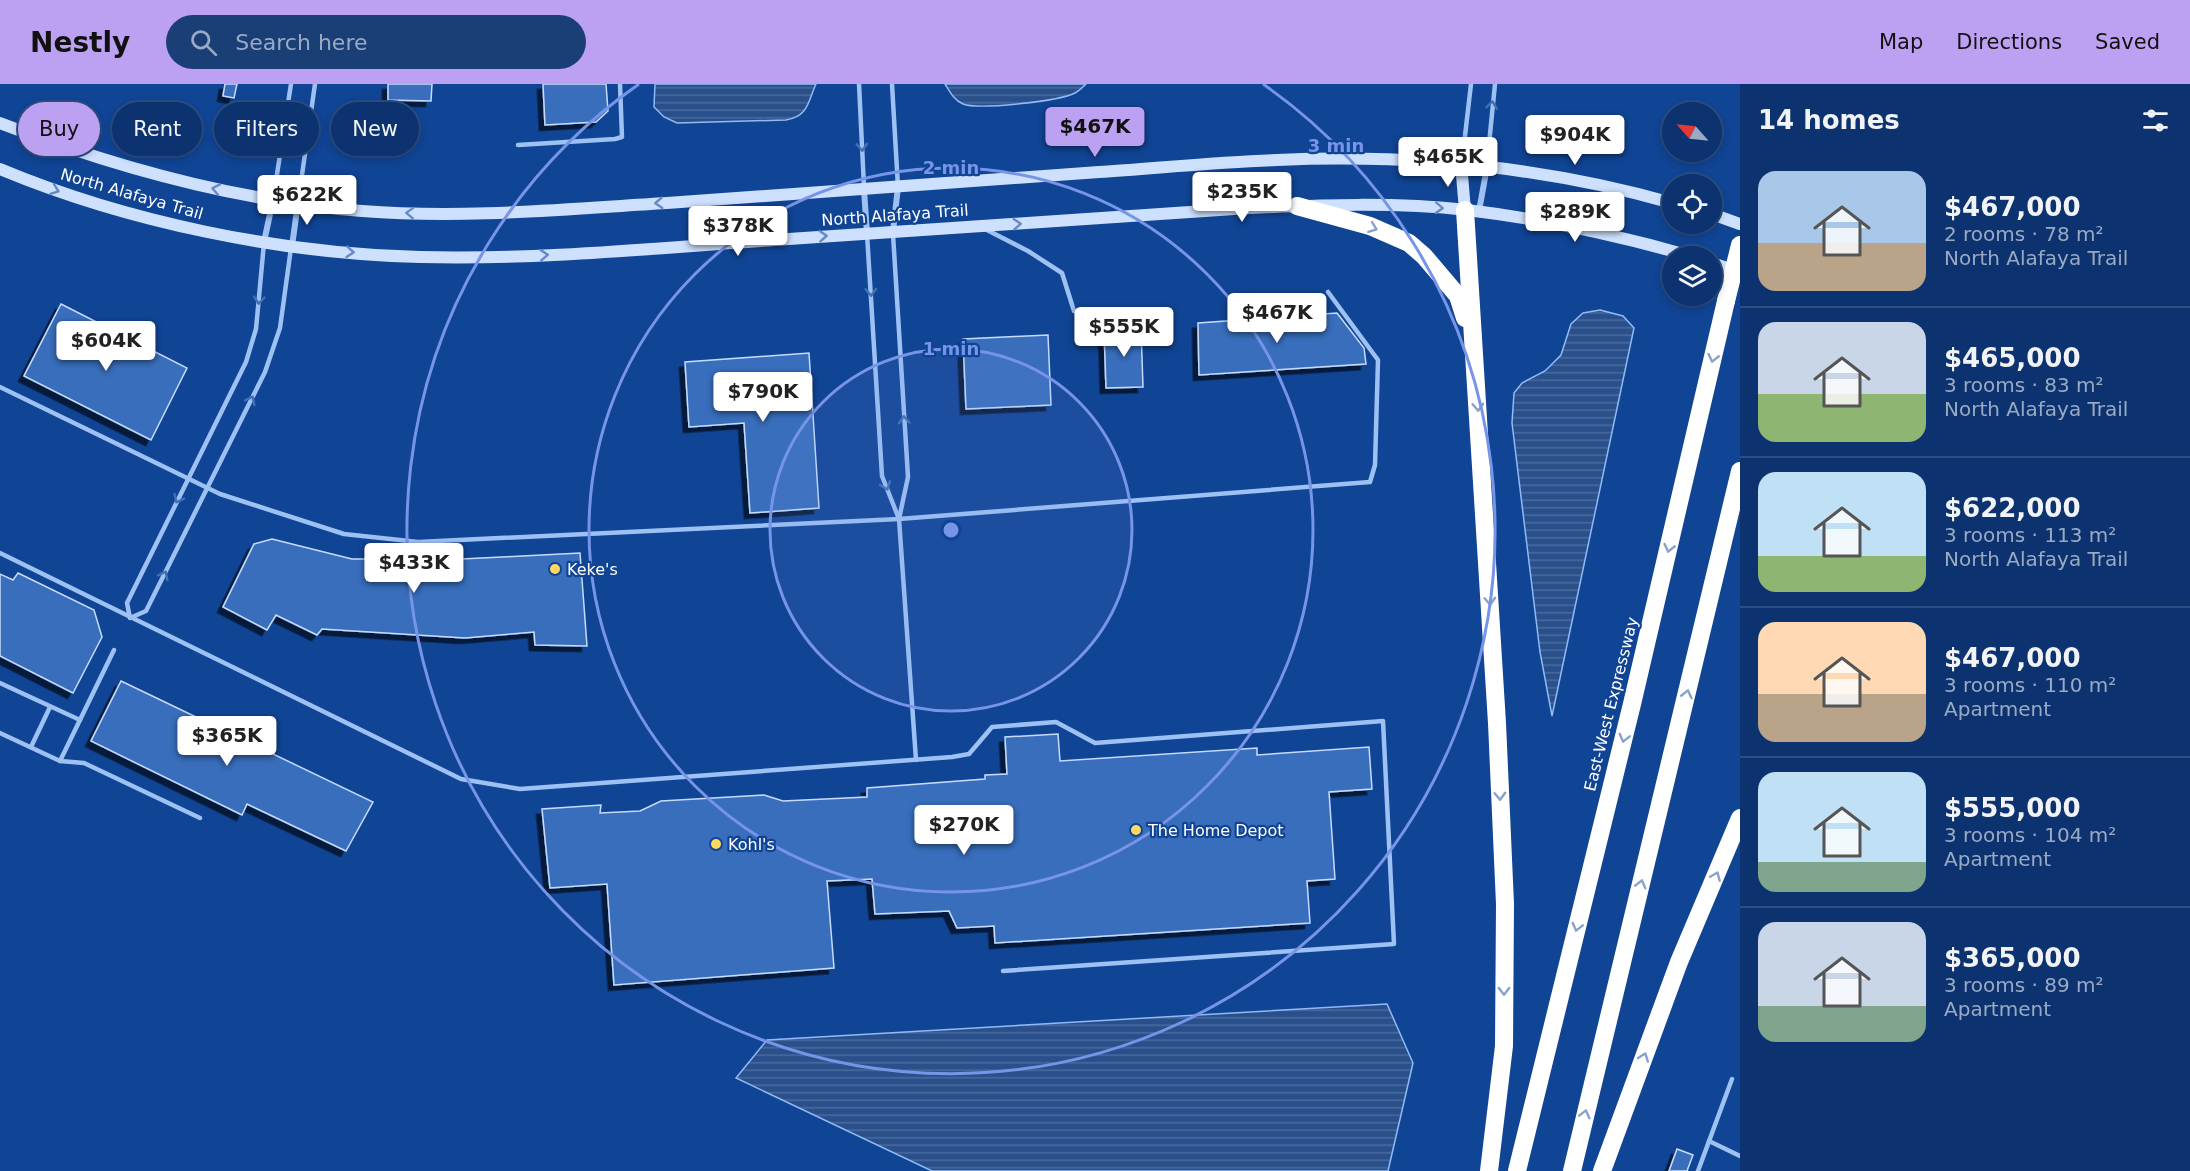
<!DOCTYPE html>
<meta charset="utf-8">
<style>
:root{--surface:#0c336f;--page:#1a3f77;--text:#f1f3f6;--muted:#9aaac3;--line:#2c4e82;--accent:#bca0f2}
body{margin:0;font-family:"DejaVu Sans",sans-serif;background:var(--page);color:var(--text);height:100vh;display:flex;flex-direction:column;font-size:22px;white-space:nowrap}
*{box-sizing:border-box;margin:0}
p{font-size:20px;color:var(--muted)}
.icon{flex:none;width:33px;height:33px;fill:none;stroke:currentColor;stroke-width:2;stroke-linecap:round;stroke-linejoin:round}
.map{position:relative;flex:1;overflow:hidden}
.side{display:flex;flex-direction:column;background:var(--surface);width:450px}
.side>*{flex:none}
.top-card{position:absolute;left:18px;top:18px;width:570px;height:54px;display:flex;gap:12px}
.needle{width:39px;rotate:297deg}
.tools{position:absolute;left:1662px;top:18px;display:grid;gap:12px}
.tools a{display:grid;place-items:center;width:60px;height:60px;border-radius:50%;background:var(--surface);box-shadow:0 3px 9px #0003,0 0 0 2px var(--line);font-size:30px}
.price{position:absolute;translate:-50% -51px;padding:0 14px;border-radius:6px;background:#fff;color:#222;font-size:20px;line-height:39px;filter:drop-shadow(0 2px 3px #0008)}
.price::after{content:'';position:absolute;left:50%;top:36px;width:18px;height:14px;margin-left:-9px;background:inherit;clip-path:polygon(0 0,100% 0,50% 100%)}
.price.active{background:var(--accent);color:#111}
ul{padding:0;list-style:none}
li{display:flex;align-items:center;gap:18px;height:150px;padding:0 18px}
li+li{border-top:2px solid var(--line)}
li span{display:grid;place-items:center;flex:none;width:168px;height:120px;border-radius:18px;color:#555}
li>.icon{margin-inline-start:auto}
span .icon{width:72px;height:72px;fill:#fffc;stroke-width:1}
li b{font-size:26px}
h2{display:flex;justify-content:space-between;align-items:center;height:72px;padding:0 18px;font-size:26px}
.tag{padding:0 21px;border-radius:27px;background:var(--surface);box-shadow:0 3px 9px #0003,0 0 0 2px var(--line);font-size:21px;line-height:54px}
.tag.active{background:var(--accent);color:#111}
header{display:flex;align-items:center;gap:36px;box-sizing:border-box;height:84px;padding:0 30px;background:var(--accent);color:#111}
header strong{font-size:28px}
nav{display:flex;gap:33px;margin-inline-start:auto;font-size:21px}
.search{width:420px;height:54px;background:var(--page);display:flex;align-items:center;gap:15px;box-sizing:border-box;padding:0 21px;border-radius:33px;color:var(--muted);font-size:22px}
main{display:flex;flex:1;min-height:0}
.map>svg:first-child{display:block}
</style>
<header>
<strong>Nestly</strong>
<div class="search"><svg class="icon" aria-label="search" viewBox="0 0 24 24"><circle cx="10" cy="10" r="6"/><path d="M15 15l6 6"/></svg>Search here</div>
<nav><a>Map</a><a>Directions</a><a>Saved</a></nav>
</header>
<main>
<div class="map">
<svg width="1740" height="1087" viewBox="0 0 1740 1087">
<defs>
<pattern id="water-rules" width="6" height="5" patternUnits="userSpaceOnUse" patternTransform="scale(1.5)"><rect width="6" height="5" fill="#2a508c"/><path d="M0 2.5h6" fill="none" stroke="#4a6a9d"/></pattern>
<filter id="shadow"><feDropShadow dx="-5.5" dy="5.5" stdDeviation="0" flood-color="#0009"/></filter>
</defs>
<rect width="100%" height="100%" fill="#104494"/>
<g fill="url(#water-rules)" stroke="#8fbbf7" stroke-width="1.5">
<path d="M655 0H816C808 17 809 32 786 36L677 39 664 33 654 23Z"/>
<path d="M945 0H1086C1083 3 1079 7 1075 9 1060 17 979 26 963 20 954 16 950 8 945 0Z"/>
<polygon points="1600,226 1623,232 1634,244 1552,632 1540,568 1512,339 1514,309 1522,299 1545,287 1561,271 1571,240 1583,229"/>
<polygon points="1387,920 1413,979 1388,1087 932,1087 736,994 767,956"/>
</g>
<g fill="#396ebc" stroke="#c6dcfe" stroke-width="1.5" filter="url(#shadow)">
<polygon points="225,0 237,0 234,14 223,12"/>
<polygon points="388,0 432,0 431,17 388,16"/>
<polygon points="543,0 606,0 608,27 596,38 545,41"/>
<polygon points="61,220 187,284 151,356 24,292"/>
<polygon points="1337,229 1364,264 1366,280 1199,291 1198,239"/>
<polygon points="1141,244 1143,303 1106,304 1104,245"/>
<polygon points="1048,251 1051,321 966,325 963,255"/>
<polygon points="809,269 819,424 750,429 744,339 689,343 685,278"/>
<polygon points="272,455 352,475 461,475 580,469 587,562 535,561 534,548 465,554 322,545 317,551 276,531 267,546 223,523 254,460"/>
<polygon points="18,489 94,526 102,553 73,609 0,572 0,490 13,496"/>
<polygon points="121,597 373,718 346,767 247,720 242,731 91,657"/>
<polygon points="1058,650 1060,677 1257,664 1257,671 1369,663 1372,705 1329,708 1335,795 1307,797 1310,839 995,859 994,842 957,844 949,827 875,830 872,795 827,797 834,884 614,901 607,800 550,804 542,725 601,721 600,729 640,727 661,717 764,711 783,717 867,713 867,704 985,695 985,691 1007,690 1005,653"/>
<polygon points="1677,1065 1693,1071 1687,1087 1669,1087"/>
</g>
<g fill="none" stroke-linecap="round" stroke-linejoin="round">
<g stroke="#9ec1f3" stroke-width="4.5">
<polyline points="859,0 864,103"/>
<polyline points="892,0 898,103"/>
<polyline points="518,61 615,55 622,53 620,0"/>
<polyline points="1462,78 1471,0"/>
<polyline points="1487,80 1495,0"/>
<polyline points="273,116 291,0"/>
<polyline points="298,119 315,0"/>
<polyline points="985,145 1028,167 1062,189 1074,227"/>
<polyline points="867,150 882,392 899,435"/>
<polyline points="893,150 908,393 899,435 916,676"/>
<polyline points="264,159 256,245 246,278 127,519 130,534 146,527 265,288 280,244 291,164"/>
<polyline points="0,303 220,410 344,450 418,458 899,435 1370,398 1375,381 1378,276 1328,208"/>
<polyline points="0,469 461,695 520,705 952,673 969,670 992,643 1056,638 1095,659 1383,637 1394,860 1003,887"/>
<polyline points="0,599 80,636"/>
<polyline points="0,649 60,677 84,679 200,734"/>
<polyline points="31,663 50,623"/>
<polyline points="60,677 114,566"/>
<polyline points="1709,1057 1740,1072"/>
<polyline points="1698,1087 1732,995"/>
</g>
<g stroke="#9ec1f3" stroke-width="6">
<polyline points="864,106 867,149"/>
<polyline points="1479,127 1487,83"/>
<polyline points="893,147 898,103"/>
<polyline points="264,158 273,116"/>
<polyline points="292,162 298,119"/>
</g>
<g stroke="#cde0fd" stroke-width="12">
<path d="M0 39C117 84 237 117 362 127 464 135 566 125 667 119 811 110 955 99 1099 88 1159 84 1218 78 1277 76 1410 70 1545 83 1672 119"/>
<polyline points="1461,80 1465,126"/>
<path d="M0 85C127 138 282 170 420 173 538 176 656 164 774 156 932 145 1091 135 1249 124 1321 121 1395 118 1467 126 1542 135 1617 151 1690 172"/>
<polyline points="1712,130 1740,140"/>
<polyline points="1712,179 1739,188"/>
</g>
<g stroke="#fff" stroke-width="18">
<polyline points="1297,122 1370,142 1409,159 1424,172 1458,212 1465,234"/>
<polyline points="1465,126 1497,639 1505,820 1504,962 1489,1087"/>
<polyline points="1517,1087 1632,620 1726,217"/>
<polyline points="1572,1087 1740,387"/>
<polyline points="1602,1087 1679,878 1740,734"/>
</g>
<polyline stroke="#fff" stroke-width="18" points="1726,217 1740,161"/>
</g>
<defs><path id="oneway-chevron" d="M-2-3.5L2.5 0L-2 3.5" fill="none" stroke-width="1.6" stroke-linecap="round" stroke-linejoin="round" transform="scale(1.5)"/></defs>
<g stroke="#4270b5">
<use href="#oneway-chevron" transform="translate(1492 21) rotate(-83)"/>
<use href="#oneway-chevron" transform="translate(862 63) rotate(87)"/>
<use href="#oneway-chevron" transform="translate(871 208) rotate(87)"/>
<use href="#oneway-chevron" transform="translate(259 216) rotate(95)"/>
<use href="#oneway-chevron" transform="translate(251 316) rotate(-64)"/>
<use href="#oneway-chevron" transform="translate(904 336) rotate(-94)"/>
<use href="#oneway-chevron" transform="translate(886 402) rotate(69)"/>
<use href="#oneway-chevron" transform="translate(178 415) rotate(116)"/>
<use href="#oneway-chevron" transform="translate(164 491) rotate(-64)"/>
</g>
<g stroke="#658ac3">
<use href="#oneway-chevron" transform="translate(216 105) rotate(-169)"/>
<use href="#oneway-chevron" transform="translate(55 106) rotate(20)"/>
<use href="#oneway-chevron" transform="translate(659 119) rotate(176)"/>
<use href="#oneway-chevron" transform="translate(1439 124) rotate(3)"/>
<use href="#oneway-chevron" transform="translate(410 129) rotate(-178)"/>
<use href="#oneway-chevron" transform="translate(1017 140) rotate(-4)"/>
<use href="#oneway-chevron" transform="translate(823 152) rotate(-4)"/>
<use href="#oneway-chevron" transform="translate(350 168) rotate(5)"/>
<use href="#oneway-chevron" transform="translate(544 171) rotate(-3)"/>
</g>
<g stroke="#88a2ca">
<use href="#oneway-chevron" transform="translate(1373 144) rotate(21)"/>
<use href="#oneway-chevron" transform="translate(1713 274) rotate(103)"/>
<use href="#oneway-chevron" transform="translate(1478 323) rotate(87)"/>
<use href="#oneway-chevron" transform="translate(1669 464) rotate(103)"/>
<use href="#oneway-chevron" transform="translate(1490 517) rotate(87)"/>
<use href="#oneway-chevron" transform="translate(1687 610) rotate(-77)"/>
<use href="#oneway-chevron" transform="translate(1624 654) rotate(104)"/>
<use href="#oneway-chevron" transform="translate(1500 712) rotate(88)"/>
<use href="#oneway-chevron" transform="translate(1716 792) rotate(-67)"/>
<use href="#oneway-chevron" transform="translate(1641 800) rotate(-76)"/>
<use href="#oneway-chevron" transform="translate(1577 843) rotate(104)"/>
<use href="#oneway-chevron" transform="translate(1504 907) rotate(90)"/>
<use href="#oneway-chevron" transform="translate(1644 973) rotate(-70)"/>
<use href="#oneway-chevron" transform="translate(1585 1030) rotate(-76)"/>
</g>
<circle cx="951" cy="446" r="181" fill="#7795e8" fill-opacity=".12"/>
<g fill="none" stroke="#7795e8" stroke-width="3">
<circle cx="951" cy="446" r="181"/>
<circle cx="951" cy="446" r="362"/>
<path d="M1263 0A544 544 0 1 1 639 0"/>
</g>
<g fill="#ffd860" stroke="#104494" stroke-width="2">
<circle cx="555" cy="485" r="6"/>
<circle cx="1136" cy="746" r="6"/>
<circle cx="716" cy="760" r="6"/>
</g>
<g text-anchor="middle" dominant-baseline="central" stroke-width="4.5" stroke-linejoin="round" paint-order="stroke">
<g font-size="16" fill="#fff" stroke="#104494">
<text transform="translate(132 110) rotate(16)">North Alafaya Trail</text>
<text transform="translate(895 131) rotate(-4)">North Alafaya Trail</text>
<text transform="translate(1611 620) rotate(-76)">East-West Expressway</text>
</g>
<g font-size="16" fill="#fff" stroke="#104494" text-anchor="start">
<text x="567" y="485">Keke's</text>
<text x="1148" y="746">The Home Depot</text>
<text x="728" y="760">Kohl's</text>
</g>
</g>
<circle cx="951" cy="446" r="9" fill="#7795e8" stroke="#104494" stroke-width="3"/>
<g font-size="18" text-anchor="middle" font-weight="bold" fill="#7795e8" stroke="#104494" stroke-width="4.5" stroke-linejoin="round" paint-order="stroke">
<text x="1336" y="68">3 min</text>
<text x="951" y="90">2 min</text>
<text x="951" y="271">1 min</text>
</g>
</svg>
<div class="tools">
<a><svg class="needle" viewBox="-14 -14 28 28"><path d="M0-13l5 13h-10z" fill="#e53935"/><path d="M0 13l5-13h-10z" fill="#9aaac3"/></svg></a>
<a><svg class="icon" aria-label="locate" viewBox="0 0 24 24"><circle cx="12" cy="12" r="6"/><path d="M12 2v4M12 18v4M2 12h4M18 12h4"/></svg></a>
<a><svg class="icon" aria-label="layers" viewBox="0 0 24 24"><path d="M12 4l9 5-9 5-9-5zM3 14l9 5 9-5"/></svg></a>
</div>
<b class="price active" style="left:1095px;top:74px">$467K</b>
<b class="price" style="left:1575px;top:82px">$904K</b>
<b class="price" style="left:1448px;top:104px">$465K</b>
<b class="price" style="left:1242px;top:139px">$235K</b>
<b class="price" style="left:307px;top:142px">$622K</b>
<b class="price" style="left:1575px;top:159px">$289K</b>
<b class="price" style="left:738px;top:173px">$378K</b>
<b class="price" style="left:1277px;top:260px">$467K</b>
<b class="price" style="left:1124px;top:274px">$555K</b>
<b class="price" style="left:106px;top:288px">$604K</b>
<b class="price" style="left:763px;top:339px">$790K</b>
<b class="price" style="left:414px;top:510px">$433K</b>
<b class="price" style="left:227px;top:683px">$365K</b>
<b class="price" style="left:964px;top:772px">$270K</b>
<div class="top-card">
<a class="tag active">Buy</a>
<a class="tag">Rent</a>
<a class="tag">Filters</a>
<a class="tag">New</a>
</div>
</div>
<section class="side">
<h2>14 homes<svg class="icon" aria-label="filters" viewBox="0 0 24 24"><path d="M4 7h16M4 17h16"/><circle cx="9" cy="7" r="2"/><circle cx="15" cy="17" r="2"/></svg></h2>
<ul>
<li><span style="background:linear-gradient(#a9c7e8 60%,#b9a48a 0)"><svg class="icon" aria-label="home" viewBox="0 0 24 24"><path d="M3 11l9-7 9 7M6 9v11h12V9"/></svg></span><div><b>$467,000</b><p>2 rooms · 78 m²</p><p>North Alafaya Trail</p></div></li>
<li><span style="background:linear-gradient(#c9d6e8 60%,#8fb573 0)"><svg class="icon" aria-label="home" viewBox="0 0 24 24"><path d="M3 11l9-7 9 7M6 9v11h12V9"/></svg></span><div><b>$465,000</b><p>3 rooms · 83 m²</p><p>North Alafaya Trail</p></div></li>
<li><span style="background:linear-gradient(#bfe0f5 70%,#8fb573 0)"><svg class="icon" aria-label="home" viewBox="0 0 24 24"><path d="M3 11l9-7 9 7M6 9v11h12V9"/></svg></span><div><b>$622,000</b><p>3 rooms · 113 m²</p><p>North Alafaya Trail</p></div></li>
<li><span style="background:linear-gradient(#ffd9b3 60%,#b9a48a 0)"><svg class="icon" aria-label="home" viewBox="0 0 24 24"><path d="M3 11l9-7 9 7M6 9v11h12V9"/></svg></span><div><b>$467,000</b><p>3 rooms · 110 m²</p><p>Apartment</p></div></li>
<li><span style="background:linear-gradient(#bfe0f5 75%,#7fa58c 0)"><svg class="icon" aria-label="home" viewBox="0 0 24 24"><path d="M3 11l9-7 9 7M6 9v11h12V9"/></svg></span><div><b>$555,000</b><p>3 rooms · 104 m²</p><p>Apartment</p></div></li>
<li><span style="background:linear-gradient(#c9d6e8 70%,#7fa58c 0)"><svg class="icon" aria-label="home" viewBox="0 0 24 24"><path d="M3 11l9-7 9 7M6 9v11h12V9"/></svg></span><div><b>$365,000</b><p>3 rooms · 89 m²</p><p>Apartment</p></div></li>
</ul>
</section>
</main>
